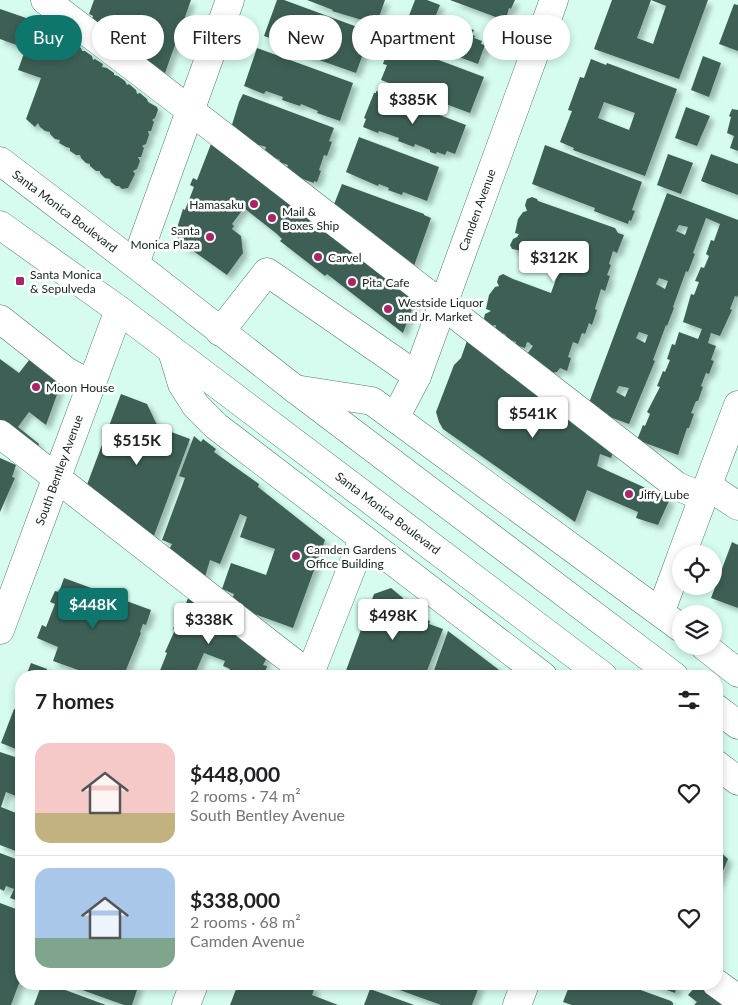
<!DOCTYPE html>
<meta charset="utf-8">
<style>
:root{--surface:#fff;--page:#f2f2f2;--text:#202124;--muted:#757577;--line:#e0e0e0;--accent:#0f766e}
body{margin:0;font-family:Lato,sans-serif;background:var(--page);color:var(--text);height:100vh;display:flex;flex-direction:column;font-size:19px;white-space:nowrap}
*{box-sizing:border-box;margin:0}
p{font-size:16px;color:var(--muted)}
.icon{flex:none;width:28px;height:28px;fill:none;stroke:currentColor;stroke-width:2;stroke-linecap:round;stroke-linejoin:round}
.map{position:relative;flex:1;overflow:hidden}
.drawer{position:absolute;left:15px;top:670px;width:708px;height:320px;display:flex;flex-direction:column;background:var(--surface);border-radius:20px;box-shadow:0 2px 8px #0003}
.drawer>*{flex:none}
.hud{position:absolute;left:15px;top:15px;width:709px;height:45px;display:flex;gap:10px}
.tools{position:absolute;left:672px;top:545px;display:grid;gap:10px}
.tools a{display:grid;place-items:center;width:50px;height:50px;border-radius:50%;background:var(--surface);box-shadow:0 2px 8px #0003;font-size:25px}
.price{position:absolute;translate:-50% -42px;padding:0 11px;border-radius:5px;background:#fff;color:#222;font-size:16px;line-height:32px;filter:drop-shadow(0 1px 2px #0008)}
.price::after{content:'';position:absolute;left:50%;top:30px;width:15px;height:11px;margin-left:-8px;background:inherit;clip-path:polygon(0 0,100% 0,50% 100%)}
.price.on{background:var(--accent);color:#fff}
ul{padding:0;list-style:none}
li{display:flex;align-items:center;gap:15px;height:125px;padding:0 20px}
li+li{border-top:1px solid var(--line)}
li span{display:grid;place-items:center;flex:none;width:140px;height:100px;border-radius:15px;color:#555}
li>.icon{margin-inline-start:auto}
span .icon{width:60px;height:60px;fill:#fffc;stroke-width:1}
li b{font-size:21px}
h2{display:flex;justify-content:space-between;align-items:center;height:60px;padding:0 20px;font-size:21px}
.tag{padding:0 18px;border-radius:22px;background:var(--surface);box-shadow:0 2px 8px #0003;font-size:18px;line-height:45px}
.tag.on{background:var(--accent);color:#fff}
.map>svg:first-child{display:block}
</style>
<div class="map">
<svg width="738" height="1005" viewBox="0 0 738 1005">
<defs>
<filter id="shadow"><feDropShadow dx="4.5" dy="4.5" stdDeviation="2.5" flood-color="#0004"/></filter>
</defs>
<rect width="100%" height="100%" fill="#d5fcef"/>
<g fill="#3d5f55" fill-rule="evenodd" filter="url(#shadow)">
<polygon points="94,0 191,0 165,73 162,74 147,62 147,60 143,58 92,19 93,16 89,14"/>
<polygon points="277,0 284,0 371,32 356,73 302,54 304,50 264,36"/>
<polygon points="307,0 385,0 379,17 374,15 372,23 332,11 333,10"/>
<polygon points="415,0 427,0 440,5 428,35 405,26"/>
<polygon points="450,0 515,0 511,9 509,8 506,19 501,17 501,19"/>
<path d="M612 0H708L679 79 594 49ZM651 0 666 6 653 44 637 38Z"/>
<polygon points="734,4 738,5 738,51 719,44"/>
<polygon points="0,9 32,20 22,47 0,39"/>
<polygon points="36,20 58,28 55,35 63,34 70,39 71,43 74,42 81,48 82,51 85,51 92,56 93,60 95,59 103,64 102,67 107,68 114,73 114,75 118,76 125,81 127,85 129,84 136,90 137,94 140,93 147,99 148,102 157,107 158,110 155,118 152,120 154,122 151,131 148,131 149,135 146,144 142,146 144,148 141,157 138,157 140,161 137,169 133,171 135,174 128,188 122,189 119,186 116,186 111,182 110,179 105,178 100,173 100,171 96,171 90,166 90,164 86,163 81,158 80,155 76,155 70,151 70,148 66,147 59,143 60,140 55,139 50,134 50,132 45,131 40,127 38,123 35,127 26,119 41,78 18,70"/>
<polygon points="457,24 474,30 472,35 475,36 474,38 482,41 481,44 485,45 478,64 443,51 447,41 450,43"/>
<polygon points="393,43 397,43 396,44 484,77 470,113 381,80 387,65 383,64 389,46 393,47 392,46"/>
<polygon points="257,48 353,83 340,121 317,113 318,111 301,104 300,106 282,100 283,97 266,91 264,94 244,86"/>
<polygon points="703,56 721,63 709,97 691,90"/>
<path d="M591 59 606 65 607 63 677 89 645 176 573 150 574 148 560 142 572 111 568 110 580 77 584 78ZM604 102 635 113 629 130 598 118Z"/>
<polygon points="376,91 466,125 455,154 447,151 445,155 437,152 436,154 430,152 430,150 415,144 414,147 398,141 399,138 379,131 378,133 363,127 366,119 364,118 374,93 376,93"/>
<polygon points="243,94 334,128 329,141 332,142 327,156 324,155 319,170 321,171 317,182 314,181 314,183 297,177 286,170 288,165 279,162 280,160 275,158 275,160 264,153 266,147 259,145 258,147 231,128 239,102"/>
<polygon points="686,107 710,116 697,146 675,138"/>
<polygon points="732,109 738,110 738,151 730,148 734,136 727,133 731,117 729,116"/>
<polygon points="359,137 439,167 427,201 403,192 402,195 388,190 389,188 379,184 378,186 346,172"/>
<polygon points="211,144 415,301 403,333 327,274 325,276 280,241 282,239 277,234 244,208 232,224 234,226 232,229 241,236 243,253 227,275 189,248 188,250 183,246 177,236 177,228 183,209 185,210 194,187 190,185 193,178 197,180"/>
<polygon points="545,145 642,182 632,210 635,211 631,221 629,220 628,224 594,211 595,208 532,184"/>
<polygon points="668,154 693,163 681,194 657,185"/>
<polygon points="711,154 738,164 738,195 701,181"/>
<polygon points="342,184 424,214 424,215 431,218 414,266 408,260 406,262 333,207"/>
<path d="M667 193 738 220V295L737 297 735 296 730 309 732 310 720 336 711 333 708 343 716 346 711 360 714 361 709 374 706 373 701 386 703 387 698 401H696L691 413 694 414 689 428H687L678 455 637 440 643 425 645 426 650 414 647 412 660 387 657 386 663 371 665 372 670 360 667 359 672 344 675 345 679 332 698 339 702 329 683 322 691 294 694 295 699 282 695 281 701 267 704 268 709 256 706 254 711 240 714 241 720 224 706 218 693 253 695 254 688 272 686 271 673 307 674 308 667 326 666 325 653 360 655 361 629 424 607 416 608 414 599 411 600 408 589 403ZM679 225 688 227 685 235 676 231ZM659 278 668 281 665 289 656 284ZM639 332 648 335 645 343 636 338ZM619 386 629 388 625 397 616 392Z"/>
<polygon points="532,197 537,199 538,201 615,228 618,233 624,235 617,253 613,251 609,264 611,265 607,275 610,276 605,291 601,289 595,309 597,310 592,325 589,323 585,334 582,333 578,344 573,342 568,357 571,358 567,371 560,368 557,372 552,373 547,368 545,368 527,354 533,346 530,344 530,343 527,342 525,348 515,345 516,342 505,338 506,335 495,329 496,325 491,326 486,324 484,318 485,314 491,311 486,309 489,295 495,287 499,286 497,282 499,276 503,274 513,279 551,293 560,268 522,252 523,251 512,249 510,245 513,239 517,237 519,234 515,233 518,219 523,212 527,211 525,205 527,199"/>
<polygon points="468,338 613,452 611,458 600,454 597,466 670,499 658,525 636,518 638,512 587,490 575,522 443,429 439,422 436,412 454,365 461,358"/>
<polygon points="33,355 63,378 46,425 29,412 18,427 39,444 37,451 0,424 0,359 19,373"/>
<polygon points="121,394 147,404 158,427 190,439 152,541 85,490"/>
<polygon points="194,436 201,442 203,439 216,449 214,452 259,484 258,487 325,540 293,628 230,605 234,594 222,589 231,563 266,575 275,549 240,537 247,517 240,514 220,564 210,560 205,577 164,546 170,548 172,544 162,540 185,478 179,476"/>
<polygon points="0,458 16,465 12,477 15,478 0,512"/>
<polygon points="732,542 738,545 738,608 711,598"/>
<polygon points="64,578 151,610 146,625 143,624 140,632 141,633 126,670 129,671 127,676 95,676 53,661 58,647 37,638 42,625 46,627 55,604 50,602 55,591 59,592"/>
<polygon points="391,588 403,598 398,609 430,621 429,624 443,629 425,676 344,676 374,594"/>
<polygon points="190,593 222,619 220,628 248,637 269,654 263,665 267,666 264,676 227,676 230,669 223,666 225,661 204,653 194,676 157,676 158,673 159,673 167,653 165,652 175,630 173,629 179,614 183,605 185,606"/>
<polygon points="448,631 507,676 432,676"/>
<polygon points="31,663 47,669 47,670 61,676 26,676"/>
<polygon points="14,709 21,711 21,751 1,743"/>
<polygon points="0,752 21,759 21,798 6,792 1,807 21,815 20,826 21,827 21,853 0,845"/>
<polygon points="716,848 728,859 716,888"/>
<polygon points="0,853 21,861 21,902 10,898 14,889 6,886 4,891 0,889"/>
<polygon points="0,903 21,911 21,978 11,1005 0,1005"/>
<polygon points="44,984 49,984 106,1005 34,1005 41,986 43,987"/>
<polygon points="71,984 139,984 132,1005 124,1005 71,986"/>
<polygon points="238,984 306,984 315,987 312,995 338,1005 230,1005"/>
<polygon points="383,984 480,984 472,1005 441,1005"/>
<polygon points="570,984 624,984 671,1001 673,1003 673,1005 572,1005 563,1002"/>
<polygon points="650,984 678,984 675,993"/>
<polygon points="698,984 706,984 733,1005 694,1005 697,1002 688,995"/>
<polygon points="370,989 414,1005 364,1005"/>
</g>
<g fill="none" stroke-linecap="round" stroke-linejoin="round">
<g stroke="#54786c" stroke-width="29">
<g id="minor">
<path d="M45 0C257 160 466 324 677 486L703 497"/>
<polyline points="135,264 230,0"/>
<polyline points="0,319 66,371 91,385"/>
<polyline points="220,332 267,272 417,376"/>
<polyline points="172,351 182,384 196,406 216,426 543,676"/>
<polyline points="295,389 372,401 681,628"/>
<polyline points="395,418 417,376 554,0"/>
<polyline points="0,434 311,676"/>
<polyline points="708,486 738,506"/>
<polyline points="682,554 738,405"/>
<polyline points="661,611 681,557"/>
<polyline points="0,630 119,310"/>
<polyline points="704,646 738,673"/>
<polyline points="309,676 363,539"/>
<polyline points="716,983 738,999"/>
<polyline points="186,1005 194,984"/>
<polyline points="517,1005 525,984"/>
</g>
</g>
<g stroke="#54786c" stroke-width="29">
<g id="major">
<polyline points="0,161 135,264 295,389 674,676"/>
<polyline points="0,225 119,310 603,676"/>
<polyline points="716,708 738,725"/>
<polyline points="716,764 738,781"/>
</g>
</g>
<use href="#minor" stroke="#fff" stroke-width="28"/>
<use href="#major" stroke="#fff" stroke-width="28"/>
</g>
<g fill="#aa246c" stroke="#fff" stroke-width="2">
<circle cx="254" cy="204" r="5"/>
<circle cx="272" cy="218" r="5"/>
<circle cx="210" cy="237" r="5"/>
<circle cx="318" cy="257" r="5"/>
<rect x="15" y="276" width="10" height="10" rx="2.5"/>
<circle cx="352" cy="282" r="5"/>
<circle cx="388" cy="309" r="5"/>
<circle cx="36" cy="387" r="5"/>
<circle cx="629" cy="494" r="5"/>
<circle cx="296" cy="556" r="5"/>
</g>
<g text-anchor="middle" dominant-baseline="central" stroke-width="5" stroke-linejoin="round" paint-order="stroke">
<g font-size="12" fill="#12211d" stroke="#fff" text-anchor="start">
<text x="244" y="204" text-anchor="end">Hamasaku</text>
<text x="282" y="211">Mail &amp;<tspan x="282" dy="14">Boxes Ship</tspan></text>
<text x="200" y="230" text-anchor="end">Santa<tspan x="200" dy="14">Monica Plaza</tspan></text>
<text x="328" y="257">Carvel</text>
<text x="30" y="274">Santa Monica<tspan x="30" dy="14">&amp; Sepulveda</tspan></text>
<text x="362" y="282">Pita Cafe</text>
<text x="398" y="302">Westside Liquor<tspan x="398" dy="14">and Jr. Market</tspan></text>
<text x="46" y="387">Moon House</text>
<text x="639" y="494">Jiffy Lube</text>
<text x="306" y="549">Camden Gardens<tspan x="306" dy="14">Office Building</tspan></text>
</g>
<g font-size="12" fill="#12211d" stroke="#fff">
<text transform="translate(477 210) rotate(-70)">Camden Avenue</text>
<text transform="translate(65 211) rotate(37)">Santa Monica Boulevard</text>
<text transform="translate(59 470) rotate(-70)">South Bentley Avenue</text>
<text transform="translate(388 513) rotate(37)">Santa Monica Boulevard</text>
</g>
</g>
</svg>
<div class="tools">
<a><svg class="icon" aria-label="locate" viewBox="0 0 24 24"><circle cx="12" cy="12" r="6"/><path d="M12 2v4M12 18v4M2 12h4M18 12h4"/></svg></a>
<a><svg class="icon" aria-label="layers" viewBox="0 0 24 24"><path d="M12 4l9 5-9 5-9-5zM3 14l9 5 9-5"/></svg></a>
</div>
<b class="price" style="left:413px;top:125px">$385K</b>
<b class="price" style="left:554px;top:283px">$312K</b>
<b class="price" style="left:533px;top:439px">$541K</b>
<b class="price" style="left:137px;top:466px">$515K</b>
<b class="price on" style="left:93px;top:630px">$448K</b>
<b class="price" style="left:393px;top:641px">$498K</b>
<b class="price" style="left:209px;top:645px">$338K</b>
<div class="hud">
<a class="tag on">Buy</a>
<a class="tag">Rent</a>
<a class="tag">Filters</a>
<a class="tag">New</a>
<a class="tag">Apartment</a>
<a class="tag">House</a>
</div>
<section class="drawer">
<h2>7 homes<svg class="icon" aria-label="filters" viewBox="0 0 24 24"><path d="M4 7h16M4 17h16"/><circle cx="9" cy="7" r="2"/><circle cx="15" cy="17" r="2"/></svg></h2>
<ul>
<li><span style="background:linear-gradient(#f6c9c9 70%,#c2b280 0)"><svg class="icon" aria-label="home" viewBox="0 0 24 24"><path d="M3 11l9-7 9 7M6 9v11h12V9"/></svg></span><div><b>$448,000</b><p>2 rooms · 74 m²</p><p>South Bentley Avenue</p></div><svg class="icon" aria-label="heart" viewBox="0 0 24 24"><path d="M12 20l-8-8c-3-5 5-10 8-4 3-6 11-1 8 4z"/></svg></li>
<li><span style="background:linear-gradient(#a9c7e8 70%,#7fa58c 0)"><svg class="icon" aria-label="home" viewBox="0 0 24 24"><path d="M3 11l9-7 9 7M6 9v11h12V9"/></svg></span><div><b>$338,000</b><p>2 rooms · 68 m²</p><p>Camden Avenue</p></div><svg class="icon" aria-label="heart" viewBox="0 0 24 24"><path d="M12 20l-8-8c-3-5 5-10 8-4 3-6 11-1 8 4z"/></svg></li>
</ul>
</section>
</div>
